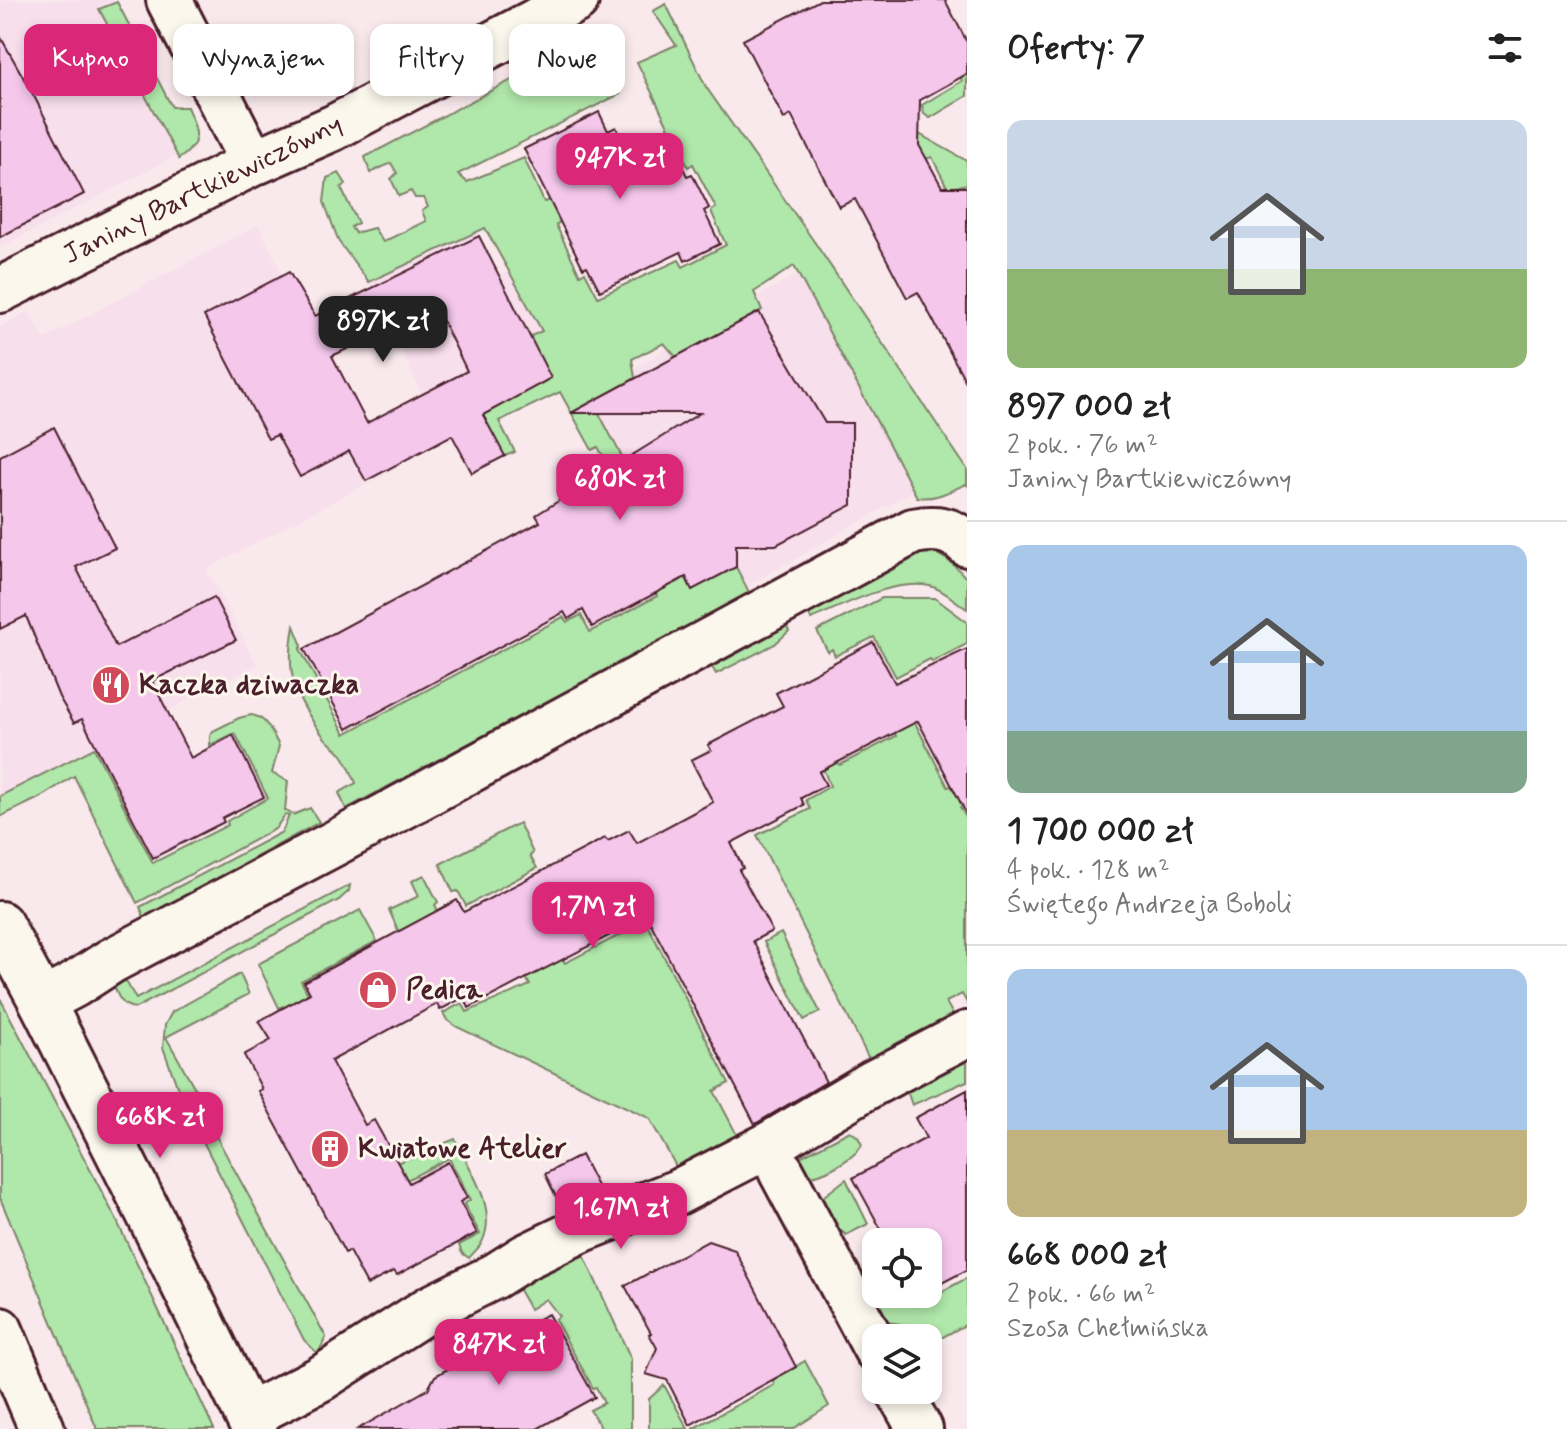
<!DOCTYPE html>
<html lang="pl">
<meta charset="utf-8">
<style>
:root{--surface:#fff;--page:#f6f6f6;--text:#222;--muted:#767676;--line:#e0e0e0;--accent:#db2777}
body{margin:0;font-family:Mynerve,sans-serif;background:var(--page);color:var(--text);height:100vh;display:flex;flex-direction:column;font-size:30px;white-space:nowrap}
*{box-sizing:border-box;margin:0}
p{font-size:26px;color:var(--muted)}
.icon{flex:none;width:44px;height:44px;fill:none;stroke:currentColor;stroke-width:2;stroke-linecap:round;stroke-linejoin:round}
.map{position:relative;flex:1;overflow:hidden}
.panel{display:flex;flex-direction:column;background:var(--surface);width:600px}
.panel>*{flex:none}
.banner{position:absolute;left:24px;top:24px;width:760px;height:72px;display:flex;gap:16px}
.controls{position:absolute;left:862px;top:1228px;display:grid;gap:16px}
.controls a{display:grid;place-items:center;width:80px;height:80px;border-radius:16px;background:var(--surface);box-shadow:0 4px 12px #0003;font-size:40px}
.price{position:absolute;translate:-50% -68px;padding:0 18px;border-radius:16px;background:var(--accent);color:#fff;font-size:26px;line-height:52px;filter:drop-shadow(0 2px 4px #0008)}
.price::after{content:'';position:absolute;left:50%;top:48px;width:24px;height:18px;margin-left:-12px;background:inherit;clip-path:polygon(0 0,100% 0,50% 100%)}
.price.on{background:#222;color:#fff}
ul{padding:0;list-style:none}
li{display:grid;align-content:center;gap:16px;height:424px;padding:0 40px}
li+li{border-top:2px solid var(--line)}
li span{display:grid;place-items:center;height:248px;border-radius:16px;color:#555}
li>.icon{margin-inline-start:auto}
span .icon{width:144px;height:144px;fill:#fffc;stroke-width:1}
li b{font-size:34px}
h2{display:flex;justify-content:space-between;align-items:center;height:96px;padding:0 40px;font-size:34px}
.pill{padding:0 28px;border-radius:16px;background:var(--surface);box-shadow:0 4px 12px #0003;font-size:28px;line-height:72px}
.pill.on{background:var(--accent);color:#fff}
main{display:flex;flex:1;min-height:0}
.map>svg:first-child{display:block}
</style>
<main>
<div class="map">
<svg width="967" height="1429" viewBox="0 0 967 1429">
<rect width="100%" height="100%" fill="#f9e9ec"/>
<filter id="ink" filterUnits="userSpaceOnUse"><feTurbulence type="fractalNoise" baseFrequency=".0125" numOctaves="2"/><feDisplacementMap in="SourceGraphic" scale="16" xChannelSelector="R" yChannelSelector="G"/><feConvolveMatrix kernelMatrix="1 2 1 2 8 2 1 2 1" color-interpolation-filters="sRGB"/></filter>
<g filter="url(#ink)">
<g fill="#f8dfec">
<polygon points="0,0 113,0 191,148 0,248"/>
<polygon points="258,225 283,275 289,272 292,277 392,470 207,569 257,665 0,796 0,327 29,311 44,339"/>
<polygon points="477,232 498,275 509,271 542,332 530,337 556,389 445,444 369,282"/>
<polygon points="799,273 922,486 697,615 574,402"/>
</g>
<g fill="#b0e7aa" stroke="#7d836a" stroke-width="2">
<path d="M117 2 172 107H187C197 131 204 142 179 159L99 9Z"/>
<path d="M666 4 706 87 813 240 967 469V485L966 484C950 491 935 500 917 497L794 266 754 292 762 310 676 357 664 343 632 359 635 378 593 402 692 590 736 567 750 594 346 809 339 793 356 783C352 774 348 763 342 755 338 748 329 744 324 737 294 697 285 675 294 626L302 646 300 649 345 734 563 617 567 622 581 615 590 632 657 596 642 567 641 523 676 583 681 580 679 572 626 497 598 447 592 450 560 392 499 421 515 452 505 456 459 443 529 337 542 331 485 228 369 282 339 242 324 202 327 178 339 173 346 184 341 188 358 223 351 227 355 233 374 228 383 242 426 221 422 211 428 207 424 198H415L411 191 399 196 391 179 397 173 391 163 370 173 365 157 584 42 602 76 611 74 620 94 458 174 467 182 524 158 544 202 550 200 561 221 556 225 580 275 585 272 598 297 679 260 683 267 726 245 711 211 716 208 693 164 688 167 637 62 676 45 653 11Z"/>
<polygon points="967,72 967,96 930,118 924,114 922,105 962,81 960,75"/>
<polygon points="907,134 919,134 967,161 967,184 948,189 932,157 907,165"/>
<path d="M927 550C945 556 955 565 967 579V609C956 602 943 589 930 586 891 579 845 605 811 619L805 608 902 553Z"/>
<polygon points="882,598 935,598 967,622 967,644 932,662 930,659 896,677 874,637 835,656 832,649 828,652 817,631"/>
<polygon points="783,619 789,631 775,644 716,674 708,660"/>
<path d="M251 715C267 717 272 733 279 746L272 773 288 781 285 810 293 815 310 808 319 822 145 919 140 907 282 832 289 816 285 815 275 829 137 903 74 776 39 798 0 817V796L94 748 153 863 228 825 227 821 268 798 235 733 210 745V735L213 731 239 718Z"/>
<polygon points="913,719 948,787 958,784 967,803 960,807 967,819 967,1003 962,994 946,1002 957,1022 872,1065 757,835 810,809 806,800 830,786 822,766 835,758 840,765 896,736 892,728"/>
<polygon points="519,823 533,853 530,856 537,868 466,906 458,891 453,892 440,864"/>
<polygon points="424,875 438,902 435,905 442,918 402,939 389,910 419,896 412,881"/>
<path d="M350 885 349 891 339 900 136 1008C120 1008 114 990 113 976H123L136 999Z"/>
<polygon points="360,910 377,941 301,981 315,1007 292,1021 283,1006 279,1008 258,964"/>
<polygon points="640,910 729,1083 714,1091 738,1137 677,1168 649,1118 457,1027 447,1020 443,1013 462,1003 467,1012 530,985 521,970 559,953 565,963 626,932 622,922"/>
<polygon points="781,933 820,1012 804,1020 764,942"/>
<polygon points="240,974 249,994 166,1037 219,1131 217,1138 326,1337 318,1354 304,1340 182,1100 163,1047 165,1025 172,1012"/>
<polygon points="0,998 116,1219 214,1429 97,1429 0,1198"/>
<polygon points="967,1050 967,1081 912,1105 905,1085"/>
<path d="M850 1131 858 1137 862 1145C855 1158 818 1179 804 1176L799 1166 800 1157Z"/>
<path d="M455 1139C469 1169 500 1210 481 1244 478 1249 473 1253 469 1258L462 1253 459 1245 480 1234 464 1204 470 1200 449 1158 403 1182 394 1164Z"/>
<polygon points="846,1179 868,1224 846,1235 826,1218 821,1206 824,1196"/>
<polygon points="582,1251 631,1359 631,1429 602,1429 590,1410 604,1403 596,1387 593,1388 555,1320 559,1316 546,1299 530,1309 516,1285"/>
<polygon points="876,1261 876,1294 909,1294 915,1306 967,1278 967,1324 928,1345 928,1338 911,1338 907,1325 887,1322 868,1291 864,1268"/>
<polygon points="805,1361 829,1406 793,1429 692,1429 774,1385 773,1380"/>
<polygon points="664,1385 688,1429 649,1429 649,1399"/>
</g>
<g fill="#f4c7eb" stroke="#4a1f2b" stroke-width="2" fill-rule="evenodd">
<polygon points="820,0 945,0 967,42 967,74 920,100 919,145 942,187 967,187 967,384 918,292 907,298 855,199 839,207 791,115 784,119 743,40"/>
<polygon points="0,36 35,98 84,194 0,237"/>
<polygon points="599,112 608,131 616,127 628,152 650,141 660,161 675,152 687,176 692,174 709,208 704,211 720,244 685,261 681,252 600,291 587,266 583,268 524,149"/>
<path d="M479 236 551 378 483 415 505 456 472 473 452 435 366 481 349 451 300 477 277 435 268 439 204 316 289 272 315 316ZM436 307 467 371 367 423 332 356Z"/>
<polygon points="759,312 825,423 852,423 852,505 776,545 736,545 736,567 692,590 686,577 592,627 583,610 568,619 564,612 347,729 304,649 540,522 536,515 700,413 571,413"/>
<polygon points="54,427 115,548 76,567 116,647 214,597 236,640 152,681 191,758 233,735 264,797 222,818 224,822 153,858 82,719 74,723 59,697 26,616 0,629 0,456"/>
<polygon points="873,642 895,683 967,649 967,815 918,721 819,772 826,785 801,798 804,805 731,843 743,868 739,870 772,931 753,941 826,1082 755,1124 647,916 469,1008 464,997 440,1010 437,1004 331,1061 365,1125 374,1120 409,1183 448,1162 467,1198 460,1202 477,1233 397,1275 394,1271 367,1285 349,1251 345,1253 258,1091 262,1089 244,1055 271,1040 259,1021 310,993 304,982 457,900 464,912 605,838 608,841 629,830 637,843 713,802 691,760 711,750 708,745 783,706 776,693"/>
<polygon points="967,1090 967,1270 928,1290 928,1242 888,1242 853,1178 926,1138 915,1118"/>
<polygon points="581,1155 599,1190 561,1207 545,1174"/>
<polygon points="708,1241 735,1250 796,1367 690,1425 667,1380 646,1374 657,1348 649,1334 651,1333 625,1286"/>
<polygon points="548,1314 595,1397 537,1429 358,1429 428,1389 435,1376 477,1353 476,1351"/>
</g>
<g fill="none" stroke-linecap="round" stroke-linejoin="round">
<g stroke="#4a1f2b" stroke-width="50">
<g id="street">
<polyline points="169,0 253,163"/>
<polyline points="0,290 253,163 333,128 576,0"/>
<path d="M42 1002 74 985 111 961 337 842 913 531C935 527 951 528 967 544"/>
<polyline points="781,1171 876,1349"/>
<polyline points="898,1390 920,1429"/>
<polyline points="248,1416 320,1379 429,1309 495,1276 525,1257 583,1229 678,1192 767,1146 873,1083 967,1034"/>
</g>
</g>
<g stroke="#4a1f2b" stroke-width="50">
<g id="secondary">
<polyline points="0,924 42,1002 148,1212 254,1429"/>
<polyline points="0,1330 42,1429"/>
</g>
</g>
<use href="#street" stroke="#fbf7ec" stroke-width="44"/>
<use href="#secondary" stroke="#fbf7ec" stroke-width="44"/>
</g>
</g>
<defs>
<g id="restaurant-disc" transform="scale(2)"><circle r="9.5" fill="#d1495b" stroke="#fbf7ec"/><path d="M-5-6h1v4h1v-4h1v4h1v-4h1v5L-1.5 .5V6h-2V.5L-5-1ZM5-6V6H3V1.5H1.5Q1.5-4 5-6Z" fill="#fff"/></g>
<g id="shop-disc" transform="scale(2)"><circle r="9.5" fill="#d1495b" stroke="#fbf7ec"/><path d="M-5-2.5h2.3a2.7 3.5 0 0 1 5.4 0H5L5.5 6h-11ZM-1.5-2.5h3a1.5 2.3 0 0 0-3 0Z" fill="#fff"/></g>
<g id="building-disc" transform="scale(2)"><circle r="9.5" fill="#d1495b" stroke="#fbf7ec"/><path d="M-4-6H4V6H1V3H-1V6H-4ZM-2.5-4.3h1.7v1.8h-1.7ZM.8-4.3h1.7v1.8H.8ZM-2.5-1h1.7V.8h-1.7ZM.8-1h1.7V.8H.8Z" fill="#fff"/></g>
</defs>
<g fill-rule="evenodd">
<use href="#restaurant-disc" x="111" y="685"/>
<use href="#shop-disc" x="378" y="990"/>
<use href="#building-disc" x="330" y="1149"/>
</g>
<g text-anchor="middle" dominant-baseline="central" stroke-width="6" stroke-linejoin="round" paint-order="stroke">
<g font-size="28" fill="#4a1f2b" stroke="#fbf7ec">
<text transform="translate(203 190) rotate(-26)">Janiny Bartkiewiczówny</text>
</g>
<g font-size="28" font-weight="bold" fill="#4a1f2b" stroke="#fbf7ec" text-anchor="start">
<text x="139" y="685">Kaczka dziwaczka</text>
<text x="406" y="990">Pedica</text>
<text x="358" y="1149">Kwiatowe Atelier</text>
</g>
</g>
</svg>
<div class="controls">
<a><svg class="icon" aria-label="locate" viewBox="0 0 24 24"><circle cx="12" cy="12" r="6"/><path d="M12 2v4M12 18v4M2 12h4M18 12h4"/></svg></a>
<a><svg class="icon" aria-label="layers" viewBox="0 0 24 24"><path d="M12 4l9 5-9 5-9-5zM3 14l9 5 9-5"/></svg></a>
</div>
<b class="price" style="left:620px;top:201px">947K zł</b>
<b class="price on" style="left:383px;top:364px">897K zł</b>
<b class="price" style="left:620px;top:522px">680K zł</b>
<b class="price" style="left:593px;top:950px">1.7M zł</b>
<b class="price" style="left:160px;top:1160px">668K zł</b>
<b class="price" style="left:621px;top:1251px">1.67M zł</b>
<b class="price" style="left:499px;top:1387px">847K zł</b>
<div class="banner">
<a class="pill on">Kupno</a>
<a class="pill">Wynajem</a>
<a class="pill">Filtry</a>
<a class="pill">Nowe</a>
</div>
</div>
<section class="panel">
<h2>Oferty: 7<svg class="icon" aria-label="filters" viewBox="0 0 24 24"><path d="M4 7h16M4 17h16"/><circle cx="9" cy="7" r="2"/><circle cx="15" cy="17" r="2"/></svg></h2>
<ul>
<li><span style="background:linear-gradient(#c9d6e8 60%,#8fb573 0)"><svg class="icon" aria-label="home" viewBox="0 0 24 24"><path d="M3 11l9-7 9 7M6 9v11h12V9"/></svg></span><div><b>897 000 zł</b><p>2 pok. · 76 m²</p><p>Janiny Bartkiewiczówny</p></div></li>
<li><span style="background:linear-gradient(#a9c7e8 75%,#7fa58c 0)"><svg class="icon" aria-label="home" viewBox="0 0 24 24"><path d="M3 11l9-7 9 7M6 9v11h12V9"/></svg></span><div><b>1 700 000 zł</b><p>4 pok. · 128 m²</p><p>Świętego Andrzeja Boboli</p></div></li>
<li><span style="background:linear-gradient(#a9c7e8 65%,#c2b280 0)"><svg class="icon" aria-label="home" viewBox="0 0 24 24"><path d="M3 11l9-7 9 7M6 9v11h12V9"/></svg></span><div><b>668 000 zł</b><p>2 pok. · 66 m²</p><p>Szosa Chełmińska</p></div></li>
</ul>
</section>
</main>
